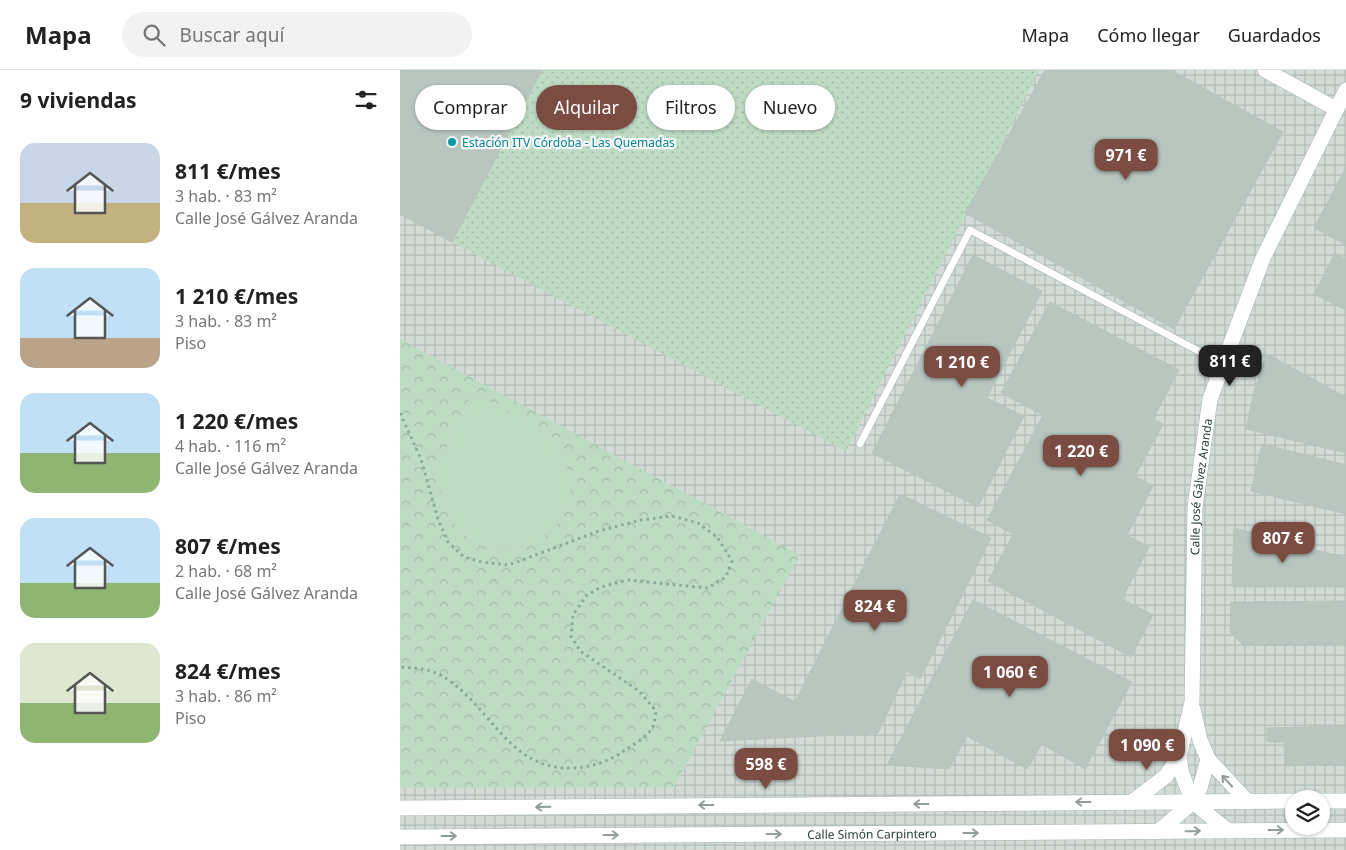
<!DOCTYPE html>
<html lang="es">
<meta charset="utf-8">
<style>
:root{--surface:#fff;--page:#f2f2f2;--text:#222;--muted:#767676;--line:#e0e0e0;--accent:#7a4c42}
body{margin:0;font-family:"Noto Sans",sans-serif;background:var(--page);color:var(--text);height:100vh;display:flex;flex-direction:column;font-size:19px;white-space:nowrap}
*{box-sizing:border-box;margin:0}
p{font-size:16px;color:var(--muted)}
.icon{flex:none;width:28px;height:28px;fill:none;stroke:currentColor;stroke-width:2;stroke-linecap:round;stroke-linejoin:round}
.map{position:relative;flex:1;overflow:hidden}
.sheet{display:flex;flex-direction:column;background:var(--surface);width:400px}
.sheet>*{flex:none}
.hud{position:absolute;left:15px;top:15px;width:475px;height:45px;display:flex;gap:10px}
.buttons{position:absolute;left:885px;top:720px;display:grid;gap:10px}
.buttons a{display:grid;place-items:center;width:45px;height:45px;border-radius:50%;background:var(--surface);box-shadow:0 1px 4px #0004;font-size:25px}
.price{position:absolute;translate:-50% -42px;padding:0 11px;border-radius:10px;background:var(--accent);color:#fff;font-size:16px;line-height:32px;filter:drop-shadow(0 1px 2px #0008)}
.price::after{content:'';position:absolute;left:50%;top:30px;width:15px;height:11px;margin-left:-8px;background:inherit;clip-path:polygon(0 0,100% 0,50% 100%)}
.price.current{background:#222;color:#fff}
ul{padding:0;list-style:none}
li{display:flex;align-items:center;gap:15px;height:125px;padding:0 20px}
li span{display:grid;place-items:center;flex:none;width:140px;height:100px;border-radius:15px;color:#555}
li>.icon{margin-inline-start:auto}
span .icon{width:60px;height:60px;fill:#fffc;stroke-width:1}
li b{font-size:21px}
h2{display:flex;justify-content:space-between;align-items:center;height:60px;padding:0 20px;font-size:21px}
.pill{padding:0 18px;border-radius:22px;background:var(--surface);box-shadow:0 1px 4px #0004;font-size:18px;line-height:45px}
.pill.current{background:var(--accent);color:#fff}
header{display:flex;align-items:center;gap:30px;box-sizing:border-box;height:70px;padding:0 25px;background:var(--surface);border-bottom:1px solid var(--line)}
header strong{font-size:24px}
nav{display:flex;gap:28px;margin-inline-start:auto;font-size:18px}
.search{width:350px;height:45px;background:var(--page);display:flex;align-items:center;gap:12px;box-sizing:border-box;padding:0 18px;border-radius:28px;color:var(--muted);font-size:19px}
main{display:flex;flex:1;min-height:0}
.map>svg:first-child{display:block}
</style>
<header>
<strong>Mapa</strong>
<div class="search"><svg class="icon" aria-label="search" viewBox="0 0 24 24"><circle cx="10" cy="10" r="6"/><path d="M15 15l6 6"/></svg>Buscar aquí</div>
<nav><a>Mapa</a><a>Cómo llegar</a><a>Guardados</a></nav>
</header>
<main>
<section class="sheet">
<h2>9 viviendas<svg class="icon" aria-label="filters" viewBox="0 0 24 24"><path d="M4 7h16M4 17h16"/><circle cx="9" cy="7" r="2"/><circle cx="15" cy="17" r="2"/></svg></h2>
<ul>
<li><span style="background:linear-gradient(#c9d6e8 60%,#c2b280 0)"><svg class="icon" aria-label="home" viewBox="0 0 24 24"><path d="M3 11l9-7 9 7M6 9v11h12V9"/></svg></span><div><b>811 €/mes</b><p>3 hab. · 83 m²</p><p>Calle José Gálvez Aranda</p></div></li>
<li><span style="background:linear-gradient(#bfe0f5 70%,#b9a48a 0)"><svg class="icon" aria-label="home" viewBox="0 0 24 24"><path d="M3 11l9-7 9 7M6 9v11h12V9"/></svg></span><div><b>1 210 €/mes</b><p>3 hab. · 83 m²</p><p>Piso</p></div></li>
<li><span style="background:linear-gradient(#bfe0f5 60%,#8fb573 0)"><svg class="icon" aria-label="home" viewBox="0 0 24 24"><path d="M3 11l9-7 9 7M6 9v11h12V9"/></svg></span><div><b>1 220 €/mes</b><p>4 hab. · 116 m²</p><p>Calle José Gálvez Aranda</p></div></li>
<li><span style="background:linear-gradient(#bfe0f5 65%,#8fb573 0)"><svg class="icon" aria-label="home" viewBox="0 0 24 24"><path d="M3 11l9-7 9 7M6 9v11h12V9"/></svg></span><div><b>807 €/mes</b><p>2 hab. · 68 m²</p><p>Calle José Gálvez Aranda</p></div></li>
<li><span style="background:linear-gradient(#dfe7d0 60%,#8fb573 0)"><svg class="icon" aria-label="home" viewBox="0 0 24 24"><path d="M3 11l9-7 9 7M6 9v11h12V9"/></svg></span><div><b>824 €/mes</b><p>3 hab. · 86 m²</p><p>Piso</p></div></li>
</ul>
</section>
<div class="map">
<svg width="946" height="780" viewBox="0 0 946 780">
<defs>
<pattern id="industrial-grid" width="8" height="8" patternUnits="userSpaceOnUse" patternTransform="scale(1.25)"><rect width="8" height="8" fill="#d2dbd6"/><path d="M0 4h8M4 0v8" fill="none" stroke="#b4bdb8"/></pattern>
<pattern id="grass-dots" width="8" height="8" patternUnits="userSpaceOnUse" patternTransform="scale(1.25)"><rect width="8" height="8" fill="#bedbc4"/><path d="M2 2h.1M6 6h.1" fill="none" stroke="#a3bda9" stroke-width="1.8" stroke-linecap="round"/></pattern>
<pattern id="park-crowns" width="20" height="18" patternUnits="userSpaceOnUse" patternTransform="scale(1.25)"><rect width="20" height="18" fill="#bedbc4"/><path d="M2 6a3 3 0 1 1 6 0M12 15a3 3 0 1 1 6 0" fill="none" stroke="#a3bda9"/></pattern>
</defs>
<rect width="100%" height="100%" fill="#e3ece7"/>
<path fill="url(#industrial-grid)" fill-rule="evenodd" d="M0 0H946V780H0ZM894 729H921V756H894Z"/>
<polygon fill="url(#grass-dots)" points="142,0 639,0 446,381 52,172"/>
<polygon fill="url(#park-crowns)" points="0,269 400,485 274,717 0,718"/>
<path fill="#bedbc4" d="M72 322C89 331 105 340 122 350 129 354 138 357 145 363 153 369 159 379 163 387 197 458 100 516 53 452 46 442 35 410 38 398 39 391 44 384 47 377 55 359 64 340 72 322Z"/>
<g fill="#b9c6c0" stroke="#b6c5be">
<polygon points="0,0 142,0 52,172 0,144"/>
<polygon points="645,0 771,0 883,62 774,259 565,143"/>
<polygon points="946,97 946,175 914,158"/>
<polygon points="935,183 946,189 946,240 914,224"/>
<polygon points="573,185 642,221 587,328 624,346 578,437 472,383"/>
<polygon points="650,232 779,300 753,349 763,354 735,406 753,416 727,465 749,477 722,529 753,545 731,587 588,511 613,464 587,450 643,345 601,323"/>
<polygon points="867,284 946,327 946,383 846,359 854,321"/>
<polygon points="862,374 946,395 946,444 851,421"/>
<polygon points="500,424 591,468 520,609 507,601 478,663 320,671 352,609 395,632"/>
<polygon points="834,458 946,488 946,517 832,517"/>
<polygon points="573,530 732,612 685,699 642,674 627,699 567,666 549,699 487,695"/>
<polygon points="946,531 946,574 843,575 830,562 831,532"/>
<polygon points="946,656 946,694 885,696 884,672 867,672 867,658"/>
</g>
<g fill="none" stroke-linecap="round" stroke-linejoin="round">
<g stroke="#a6b3ae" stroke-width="8">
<polyline id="lane" points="460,374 570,160 823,294"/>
</g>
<g stroke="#a3b6ae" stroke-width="16">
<g id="secondary">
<polyline points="865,0 936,39"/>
<polyline points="793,639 800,670 808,689 848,732"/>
<polyline points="779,687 782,704 793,732 827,760"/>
<polyline points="921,731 946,731"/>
<path id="s1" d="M732 732 766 706 779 687 792 632 795 437 810 329 863 188 946 20"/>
<polyline points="0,738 894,731"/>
<polyline points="759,761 793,732 800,718 808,689"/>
<path id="s2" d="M0 767 946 760"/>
</g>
</g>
<path stroke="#87ac9e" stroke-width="3" stroke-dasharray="2.5 4" stroke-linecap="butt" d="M0 343 21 389 38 449 48 472 64 487 82 492 109 495 199 461 241 450 272 446 298 453 317 467 332 491 326 507 308 518 228 510 201 517 187 525 173 545 171 566 180 581 239 621 256 641C255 646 255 652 253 656 250 666 229 677 221 683 207 692 191 697 174 698 110 701 93 640 47 609 33 599 17 598 0 597"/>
<use href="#lane" stroke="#fff" stroke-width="7"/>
<use href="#secondary" stroke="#fff" stroke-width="15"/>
</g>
<defs><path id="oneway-shaft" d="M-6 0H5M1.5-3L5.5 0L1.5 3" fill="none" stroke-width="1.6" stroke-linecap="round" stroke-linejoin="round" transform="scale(1.25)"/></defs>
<g stroke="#929d9a">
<use href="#oneway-shaft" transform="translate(827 711) rotate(-133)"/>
<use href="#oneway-shaft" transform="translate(683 732) rotate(180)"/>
<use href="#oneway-shaft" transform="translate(521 734) rotate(180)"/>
<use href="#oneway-shaft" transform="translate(306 735) rotate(180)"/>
<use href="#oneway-shaft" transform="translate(143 737) rotate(179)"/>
<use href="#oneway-shaft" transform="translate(876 760)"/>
<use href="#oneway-shaft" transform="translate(793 761) rotate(-1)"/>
<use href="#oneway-shaft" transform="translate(571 763)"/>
<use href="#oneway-shaft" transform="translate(374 764)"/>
<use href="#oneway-shaft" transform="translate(211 765)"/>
<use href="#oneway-shaft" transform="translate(49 766)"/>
</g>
<circle fill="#0f9aa8" stroke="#f4f8f6" stroke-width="2" cx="52" cy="72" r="5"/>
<g text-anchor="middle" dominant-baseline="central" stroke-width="4.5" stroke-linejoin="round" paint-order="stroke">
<g font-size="12" fill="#0d838f" stroke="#f4f8f6" text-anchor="start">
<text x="62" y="72">Estación ITV Córdoba - Las Quemadas</text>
</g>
<g font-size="12" fill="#243b34" stroke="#f4f8f6">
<text stroke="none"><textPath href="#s1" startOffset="338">Calle José Gálvez Aranda</textPath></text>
<text stroke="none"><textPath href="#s2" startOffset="472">Calle Simón Carpintero</textPath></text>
</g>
</g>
</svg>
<div class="buttons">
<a><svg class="icon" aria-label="layers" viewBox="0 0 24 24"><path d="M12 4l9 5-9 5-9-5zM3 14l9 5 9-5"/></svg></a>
</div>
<b class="price" style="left:726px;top:111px">971 €</b>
<b class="price current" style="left:830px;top:317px">811 €</b>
<b class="price" style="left:562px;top:318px">1 210 €</b>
<b class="price" style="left:681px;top:407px">1 220 €</b>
<b class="price" style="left:883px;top:494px">807 €</b>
<b class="price" style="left:475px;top:562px">824 €</b>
<b class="price" style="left:610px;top:628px">1 060 €</b>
<b class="price" style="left:747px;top:701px">1 090 €</b>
<b class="price" style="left:366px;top:720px">598 €</b>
<div class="hud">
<a class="pill">Comprar</a>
<a class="pill current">Alquilar</a>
<a class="pill">Filtros</a>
<a class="pill">Nuevo</a>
</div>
</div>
</main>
